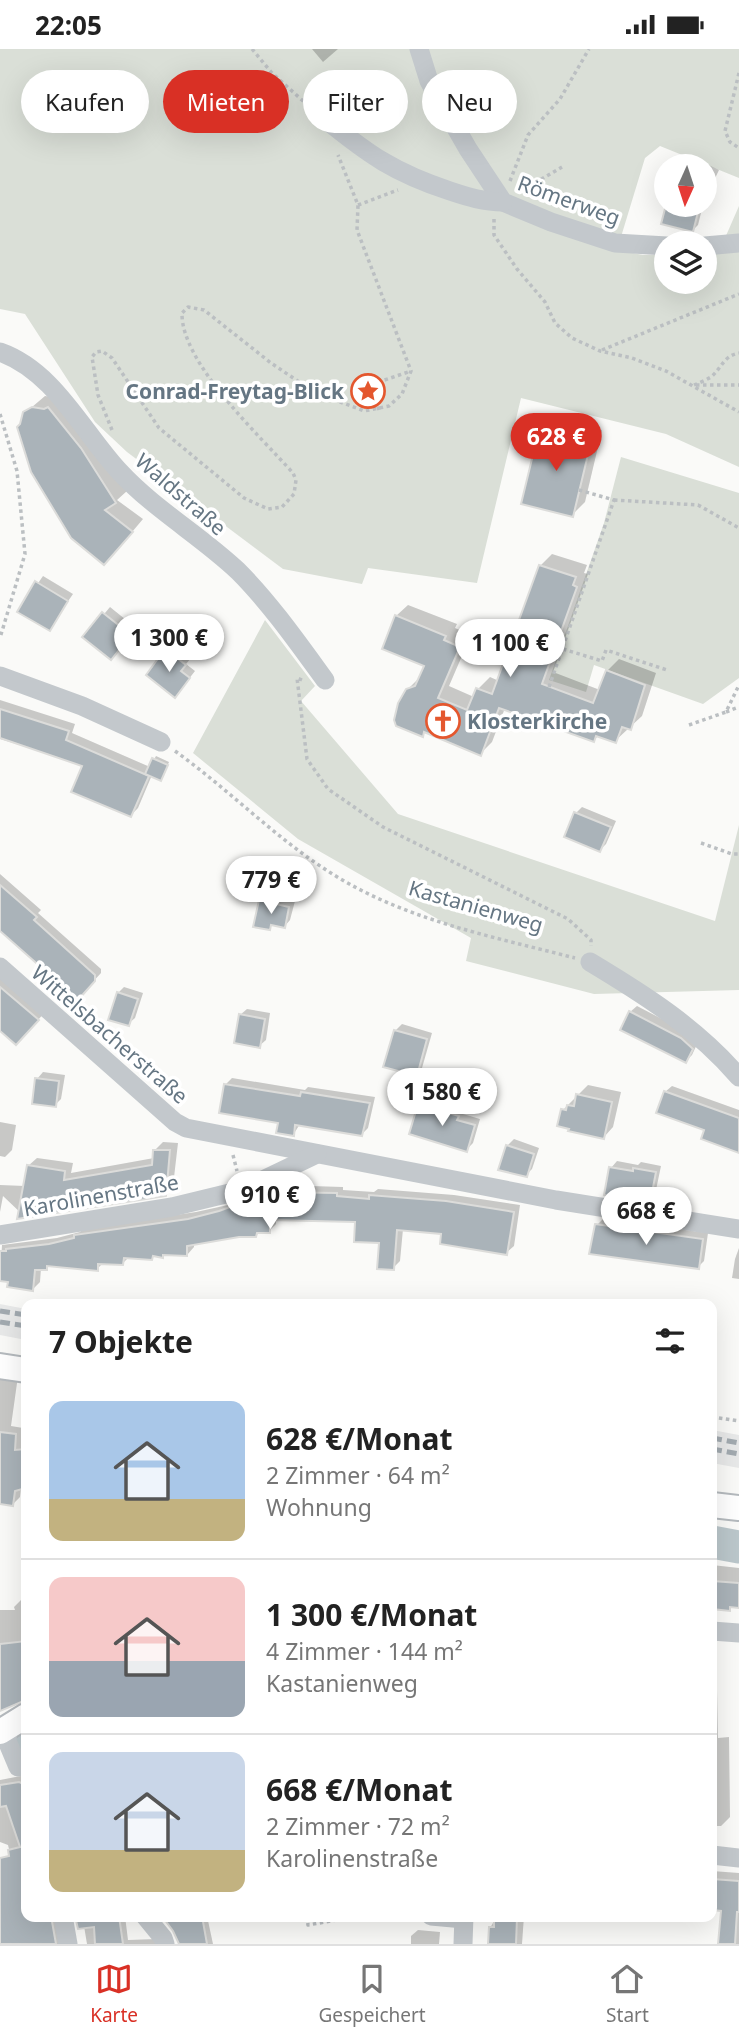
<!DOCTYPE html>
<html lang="de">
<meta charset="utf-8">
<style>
:root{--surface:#fff;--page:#f2f2f2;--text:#222;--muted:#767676;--line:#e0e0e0;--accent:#d93025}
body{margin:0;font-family:"Noto Sans",sans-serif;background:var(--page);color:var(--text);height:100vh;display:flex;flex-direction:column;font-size:26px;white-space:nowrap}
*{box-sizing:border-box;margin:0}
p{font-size:23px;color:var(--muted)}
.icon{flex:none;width:38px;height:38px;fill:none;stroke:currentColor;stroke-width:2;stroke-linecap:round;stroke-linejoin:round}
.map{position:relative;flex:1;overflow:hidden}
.drawer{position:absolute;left:21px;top:1250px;width:696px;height:623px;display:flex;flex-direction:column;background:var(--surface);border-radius:14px;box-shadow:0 7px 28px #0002}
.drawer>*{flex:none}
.hud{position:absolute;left:21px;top:21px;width:698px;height:63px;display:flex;gap:14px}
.needle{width:46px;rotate:183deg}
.tools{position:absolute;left:654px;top:105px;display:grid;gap:14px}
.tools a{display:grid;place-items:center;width:63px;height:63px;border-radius:50%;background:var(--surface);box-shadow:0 7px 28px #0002;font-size:35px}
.price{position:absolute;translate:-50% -60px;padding:0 16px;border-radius:24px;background:#fff;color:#222;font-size:23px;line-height:46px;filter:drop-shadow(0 2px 4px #0008)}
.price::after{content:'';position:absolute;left:50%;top:42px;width:21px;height:16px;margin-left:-10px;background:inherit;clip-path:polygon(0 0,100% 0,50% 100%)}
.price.on{background:var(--accent);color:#fff}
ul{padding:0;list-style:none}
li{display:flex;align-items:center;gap:21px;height:175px;padding:0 28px}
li+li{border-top:2px solid var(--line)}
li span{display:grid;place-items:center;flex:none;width:196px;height:140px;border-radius:14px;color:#555}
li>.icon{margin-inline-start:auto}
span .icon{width:84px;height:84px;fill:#fffc;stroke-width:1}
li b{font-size:30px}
h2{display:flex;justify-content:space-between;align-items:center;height:84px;padding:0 28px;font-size:30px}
.tag{padding:0 24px;border-radius:32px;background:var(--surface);box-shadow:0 7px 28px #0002;font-size:24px;line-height:63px}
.tag.on{background:var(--accent);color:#fff}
.status{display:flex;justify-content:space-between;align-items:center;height:49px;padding:0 35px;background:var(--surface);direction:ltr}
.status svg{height:19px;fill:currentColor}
.tab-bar{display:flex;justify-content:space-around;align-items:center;height:98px;border-top:2px solid var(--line);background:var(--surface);font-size:19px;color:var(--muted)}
.tab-bar a{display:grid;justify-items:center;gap:4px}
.tab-bar .on{color:var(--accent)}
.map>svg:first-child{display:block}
</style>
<div class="status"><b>22:05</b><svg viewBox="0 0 49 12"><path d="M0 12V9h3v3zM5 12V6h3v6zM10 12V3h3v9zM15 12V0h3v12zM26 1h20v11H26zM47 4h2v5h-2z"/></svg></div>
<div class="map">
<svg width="739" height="1895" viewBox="0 0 739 1895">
<rect width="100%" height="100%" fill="#fafaf8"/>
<g fill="#e8e9e9">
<polygon points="0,1255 26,1260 26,1291 0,1286"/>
<polygon points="712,1381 739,1386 739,1419 712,1414"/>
</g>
<g fill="#dadfd7">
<polygon points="0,0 739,0 739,129 660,97 645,109 617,201 643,206 667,206 667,233 705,233 705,205 718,205 739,157 739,418 666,385 521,349 477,534 368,519 362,535 283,520 127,403 95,373 25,265 0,260"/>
<polygon points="621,408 739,444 739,629 703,655 594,616 586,643 549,631 604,474"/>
<polygon points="265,571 315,637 301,652 398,765 715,872 739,776 739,941 594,945 466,912 471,889 298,790 193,704"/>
</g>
<g fill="#0003">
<polygon points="312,0 338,0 323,13"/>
<polygon points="700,112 719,121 705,150 705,117 678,117"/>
<polygon points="668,156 703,156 698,176 693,181 663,174"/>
<polygon points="45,347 58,349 127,442 117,451 143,470 116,502 25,364"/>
<polygon points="553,369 602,381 585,453 572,466 540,382"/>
<polygon points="552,505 587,516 584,524 588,525 553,623 600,641 607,622 619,610 656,624 642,667 615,692 599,686 594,691 505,659 492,693 480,705 426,682 422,686 407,641 420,628 426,616 396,567 408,556 457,575 455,579 471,586 449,637 474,648 478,640 490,628 499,632 540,517"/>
<polygon points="43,527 73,545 49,580 19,562"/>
<polygon points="110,558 136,579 117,602 85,588"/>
<polygon points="173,595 191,609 186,615 195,622 181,640 167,601"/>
<polygon points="0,651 75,675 72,684 150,718 156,707 169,713 163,727 152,726 138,759 131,766 85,716 0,690"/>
<polygon points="582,758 616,772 606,795 600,801 566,787 576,764"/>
<polygon points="0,825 41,861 38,864 101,920 101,924 78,949 0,880"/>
<polygon points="267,846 295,852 290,871 284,878 273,875 269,879 261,852"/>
<polygon points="0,924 45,963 24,987 0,980"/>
<polygon points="124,938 143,944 135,969 128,975 118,944"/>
<polygon points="637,957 687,983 698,993 692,1006 686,1012 630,963"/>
<polygon points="247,960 270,964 266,991 259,997 240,966"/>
<polygon points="402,975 432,984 422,1019 416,1025 395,982"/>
<polygon points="43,1023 65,1026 61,1050 55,1056 37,1030"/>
<polygon points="232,1029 305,1041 308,1038 375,1048 368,1079 361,1086 300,1075 293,1086 280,1072 226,1035"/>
<polygon points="588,1036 621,1043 613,1078 604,1088 563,1061"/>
<polygon points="672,1037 739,1061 739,1102 707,1080 665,1043"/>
<polygon points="426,1050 464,1061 463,1065 480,1070 473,1094 466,1101 419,1056"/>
<polygon points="0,1073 16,1076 12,1101 5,1108 0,1107"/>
<polygon points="514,1090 539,1099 532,1120 526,1126 507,1097"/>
<polygon points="163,1093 178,1094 173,1137 165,1145 24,1167 3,1147 0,1163 0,1136 25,1137 28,1117 37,1109 73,1114 71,1124 154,1109 155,1101"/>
<polygon points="617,1112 638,1116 641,1113 661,1117 656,1141 650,1147 611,1119"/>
<polygon points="279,1136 343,1138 343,1141 374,1143 378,1140 454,1146 520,1156 514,1197 506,1204 443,1183 403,1180 400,1212 393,1219 381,1193 357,1171 276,1169 276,1175 269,1182 260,1182 256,1187 239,1186 194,1194 194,1198 187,1206 165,1204 162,1207 155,1206 152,1209 129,1208 123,1214 104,1213 97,1220 49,1216 46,1219 41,1219 40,1233 33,1240 0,1231 2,1196 57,1189 80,1183 83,1180 196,1163 228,1156"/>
<polygon points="603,1170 708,1184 704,1212 698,1218 597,1176"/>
<polygon points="739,1199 739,1230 732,1229 735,1210"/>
<polygon points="0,1324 18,1327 11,1377 23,1379 21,1395 26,1395 20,1448 13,1455 0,1453"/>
<polygon points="712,1516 739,1519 739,1557 732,1557 729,1560 712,1558"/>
<polygon points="26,1550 26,1649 0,1660 0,1561 15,1561 14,1558 21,1551"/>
<polygon points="716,1593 718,1689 729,1688 730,1768 721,1777 712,1777 712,1594"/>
<polygon points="26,1726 26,1867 59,1867 64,1895 0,1895 0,1828 15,1823 8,1796 0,1793 0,1731"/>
<polygon points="712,1822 739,1824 739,1895 720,1895 723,1860 712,1859"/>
<polygon points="76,1867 125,1867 128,1891 157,1890 160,1895 87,1895 84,1877"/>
<polygon points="164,1867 207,1867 213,1895 180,1895 174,1881"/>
<polygon points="497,1867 524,1867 522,1895 490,1895 490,1879"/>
<polygon points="418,1881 440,1883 439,1895 411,1895 411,1887"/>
</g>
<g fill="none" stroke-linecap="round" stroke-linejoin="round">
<g stroke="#bbc7cb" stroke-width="33">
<polyline points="712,1493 739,1498"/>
<polyline points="25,1695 26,1695"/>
</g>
</g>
<g fill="#aab3b9" stroke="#dcdcda" stroke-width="2">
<polygon points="666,156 684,156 699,159 693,183 661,175"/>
<polygon points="32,358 44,360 48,358 81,399 116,454 105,461 133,483 104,516 71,489 31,423 17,378 20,375 23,363"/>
<polygon points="539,381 591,393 573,468 521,455"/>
<polygon points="539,516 576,528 573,536 577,538 542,635 593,654 606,621 645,636 631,681 622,678 616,694 596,687 594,693 499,659 481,707 424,683 423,688 396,677 394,671 398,654 406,640 415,637 424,617 382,600 395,566 446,587 444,591 460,598 438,649 467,661 476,639 492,645"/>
<polygon points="35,532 68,552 50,582 17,563"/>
<polygon points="102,563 131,586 111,611 82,588"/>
<polygon points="165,600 186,616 181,622 190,629 175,649 146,626"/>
<polygon points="0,660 69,682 66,691 149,727 131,768 71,743 82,717 0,689"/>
<polygon points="152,709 168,716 161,732 145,725"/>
<polygon points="574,763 611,778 600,803 564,788"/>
<polygon points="0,836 37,868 34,871 95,926 95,932 78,951 0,882"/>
<polygon points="259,851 289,858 285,879 271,876 270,881 253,878"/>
<polygon points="0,938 39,971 16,996 0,982"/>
<polygon points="117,943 138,950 129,977 108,971"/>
<polygon points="629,962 681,989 693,1000 686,1014 620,981"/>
<polygon points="239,965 265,970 260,999 234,994"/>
<polygon points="394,981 427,990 417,1027 383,1018"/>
<polygon points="35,1029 59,1032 56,1058 32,1055"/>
<polygon points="224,1035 300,1047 301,1043 370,1054 362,1087 295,1076 294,1087 276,1084 278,1074 219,1064"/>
<polygon points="664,1042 739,1069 739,1104 701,1090 704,1081 656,1064"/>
<polygon points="576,1045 612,1053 604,1090 568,1082 569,1080 557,1077 561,1060 566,1061 567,1056 574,1057"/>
<polygon points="418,1055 459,1067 457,1071 475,1076 467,1103 409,1085"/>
<polygon points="506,1096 534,1105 527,1128 498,1121"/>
<polygon points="153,1101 170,1101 166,1147 17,1170 27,1116 65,1122 64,1131 152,1116"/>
<polygon points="609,1118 633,1122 633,1119 656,1123 651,1149 632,1151 604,1146"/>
<polygon points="271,1143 337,1144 337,1147 369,1150 369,1146 446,1152 514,1163 507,1206 440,1195 441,1185 397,1181 394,1221 377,1220 379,1194 354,1193 355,1173 270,1171 270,1184 257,1184 256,1188 239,1188 187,1197 187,1207 163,1206 163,1209 153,1207 152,1211 124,1209 123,1216 98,1215 98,1222 47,1217 47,1221 35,1221 33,1242 7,1238 8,1233 0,1232 0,1202 6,1202 6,1200 49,1195 74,1189 74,1186 188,1170 219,1162"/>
<polygon points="595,1175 703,1190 699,1220 589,1205"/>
<polygon points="0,1383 16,1385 15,1401 26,1400 26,1439 15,1442 13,1457 0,1455"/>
<polygon points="712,1532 739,1534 739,1559 730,1558 730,1562 712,1560"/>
<polygon points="26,1592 26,1651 0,1662 0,1595"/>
<polygon points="19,1733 26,1736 26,1867 51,1867 56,1895 0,1895 0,1809 9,1807 8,1801 20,1798 6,1757 0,1758 0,1736"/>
<polygon points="712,1830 739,1832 739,1863 737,1863 735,1895 718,1895 721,1862 712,1861"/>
<polygon points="75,1867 119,1867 123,1895 95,1895 94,1878 78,1880"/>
<polygon points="162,1867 202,1867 207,1895 179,1895 173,1882"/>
<polygon points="494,1868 517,1869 516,1895 488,1895 489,1878 494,1878"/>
</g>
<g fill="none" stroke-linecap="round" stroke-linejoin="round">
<g stroke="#b5babe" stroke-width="28">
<g id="major">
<polyline points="0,1317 26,1321"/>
<polyline points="712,1456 739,1459"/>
<polyline points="0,1683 26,1667"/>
</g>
</g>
<g stroke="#bbbfc2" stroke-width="3.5" stroke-dasharray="3.5 3.5" stroke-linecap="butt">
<polyline points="252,0 272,24 312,60"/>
<polyline points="739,24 725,82 730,93 739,99"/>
<polyline points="510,132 528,86 560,50 589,0"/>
<polyline points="523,141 562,118"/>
<polyline points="358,156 398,141"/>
<polyline points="494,170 494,186 517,220 545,253 555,274 572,289 600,302 632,309 666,322 739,363"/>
<polyline points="602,301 739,245"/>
<path d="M694 336C699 334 706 331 711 328 722 319 723 307 739 304"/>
<polyline points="696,336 739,336"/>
<polyline points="379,361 370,336 411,322"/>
<polyline points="0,365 17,422 25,505 0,589"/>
<path d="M112 381 98 346 92 308 96 303 102 302 112 309 159 379 244 449 268 460 282 458 294 445 296 431 293 424C260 387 181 314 182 264L188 258 204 261 271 314 314 343 364 362 389 357 402 345 411 322 357 181 358 156 338 106"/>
<polyline points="614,451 698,456 739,479"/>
<polyline points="563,600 602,612 606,601 667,621"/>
<polyline points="302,631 297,629 307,710 328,740 383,778 568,870 591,891 591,897"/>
<polyline points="549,638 614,451 579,441"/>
<polyline points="726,663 739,658"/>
<polyline points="689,676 726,663 739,636"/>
<polyline points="540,681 543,674"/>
<path d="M175 702C231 742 279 793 339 829 411 872 494 888 575 909"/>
<polyline points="701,794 732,805 739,805"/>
<polyline points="233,1106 237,1122"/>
<polyline points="712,1368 739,1372"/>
<polyline points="307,1867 308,1876 359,1867"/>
</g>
<g stroke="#c3c8cc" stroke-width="19">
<polyline points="419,0 429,32 468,100 503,153 551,173 615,194 667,197"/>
<path d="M325 70C369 106 395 124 450 142 468 148 484 153 503 153"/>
<polyline points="705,197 739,194"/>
<path d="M0 303C54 322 82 382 119 422 155 461 200 486 238 522 270 554 298 594 325 631"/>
<polyline points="0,627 82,657 161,693"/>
<path d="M590 913C645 946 697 979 739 1028"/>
<polyline points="0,918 175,1073 186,1079 556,1151 739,1180"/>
<polyline points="0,1186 172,1158 242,1141 317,1105"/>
<polyline points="712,1582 739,1584"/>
<polyline points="8,1678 7,1692 18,1718"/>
<polyline points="712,1806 739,1809"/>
<polyline points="63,1867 68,1895"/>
<polyline points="145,1867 163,1889 165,1895"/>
<polyline points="431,1867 464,1870"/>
<polyline points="463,1895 464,1867"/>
</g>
<use href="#major" stroke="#fff" stroke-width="24"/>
<g stroke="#a2aab0" stroke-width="5" stroke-dasharray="10 5" stroke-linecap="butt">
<polyline points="0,1262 26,1266"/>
<polyline points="0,1273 26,1277"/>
<polyline points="712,1389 739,1394"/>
<polyline points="712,1400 739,1405"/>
</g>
</g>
<defs>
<g id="sight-ring" transform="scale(1.75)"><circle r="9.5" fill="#fff" stroke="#e4572e" stroke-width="1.5"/><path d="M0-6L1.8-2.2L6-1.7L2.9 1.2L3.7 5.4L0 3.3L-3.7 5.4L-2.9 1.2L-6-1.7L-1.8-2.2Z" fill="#e4572e"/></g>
<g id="church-ring" transform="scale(1.75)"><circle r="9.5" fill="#fff" stroke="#e4572e" stroke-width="1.5"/><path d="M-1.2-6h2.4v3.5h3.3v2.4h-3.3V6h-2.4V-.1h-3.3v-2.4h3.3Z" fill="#e4572e"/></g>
</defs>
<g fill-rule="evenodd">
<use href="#sight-ring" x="368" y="342"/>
<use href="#church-ring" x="443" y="672"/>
</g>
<g text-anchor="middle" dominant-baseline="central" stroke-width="7" stroke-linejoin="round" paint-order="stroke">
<g font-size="21" fill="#657683" stroke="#fff">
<text transform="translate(569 151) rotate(20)">Römerweg</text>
<text transform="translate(181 445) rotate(41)">Waldstraße</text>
<text transform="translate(476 857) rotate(16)">Kastanienweg</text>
<text transform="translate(110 985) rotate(41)">Wittelsbacherstraße</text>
<text transform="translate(101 1146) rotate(-10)">Karolinenstraße</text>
</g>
<g font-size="21" font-weight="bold" fill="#657683" stroke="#fff" text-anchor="end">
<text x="344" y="342">Conrad-Freytag-Blick</text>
<text x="467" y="672" text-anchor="start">Klosterkirche</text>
</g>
</g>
</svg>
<div class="tools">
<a><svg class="needle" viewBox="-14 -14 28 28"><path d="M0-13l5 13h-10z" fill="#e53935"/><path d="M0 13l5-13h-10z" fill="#767676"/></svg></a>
<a><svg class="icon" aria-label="layers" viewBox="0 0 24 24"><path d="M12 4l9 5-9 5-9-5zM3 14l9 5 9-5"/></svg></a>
</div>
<b class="price on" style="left:556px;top:424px">628 €</b>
<b class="price" style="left:169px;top:625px">1 300 €</b>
<b class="price" style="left:510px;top:630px">1 100 €</b>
<b class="price" style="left:271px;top:867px">779 €</b>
<b class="price" style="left:442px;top:1079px">1 580 €</b>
<b class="price" style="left:270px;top:1182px">910 €</b>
<b class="price" style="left:646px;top:1198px">668 €</b>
<div class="hud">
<a class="tag">Kaufen</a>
<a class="tag on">Mieten</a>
<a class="tag">Filter</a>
<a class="tag">Neu</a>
</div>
<section class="drawer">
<h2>7 Objekte<svg class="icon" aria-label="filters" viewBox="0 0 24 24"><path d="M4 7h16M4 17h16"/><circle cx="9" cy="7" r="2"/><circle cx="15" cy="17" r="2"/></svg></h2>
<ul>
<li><span style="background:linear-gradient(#a9c7e8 70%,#c2b280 0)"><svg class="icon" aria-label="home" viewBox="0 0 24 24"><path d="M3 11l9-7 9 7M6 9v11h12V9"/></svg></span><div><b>628 €/Monat</b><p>2 Zimmer · 64 m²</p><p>Wohnung</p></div></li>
<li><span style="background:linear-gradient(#f6c9c9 60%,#9aa5b1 0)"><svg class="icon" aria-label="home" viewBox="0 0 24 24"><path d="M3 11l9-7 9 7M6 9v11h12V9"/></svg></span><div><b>1 300 €/Monat</b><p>4 Zimmer · 144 m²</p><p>Kastanienweg</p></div></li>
<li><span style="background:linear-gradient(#c9d6e8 70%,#c2b280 0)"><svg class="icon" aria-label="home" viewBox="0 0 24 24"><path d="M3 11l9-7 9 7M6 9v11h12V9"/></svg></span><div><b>668 €/Monat</b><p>2 Zimmer · 72 m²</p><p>Karolinenstraße</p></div></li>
</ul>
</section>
</div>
<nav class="tab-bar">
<a class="on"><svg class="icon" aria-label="map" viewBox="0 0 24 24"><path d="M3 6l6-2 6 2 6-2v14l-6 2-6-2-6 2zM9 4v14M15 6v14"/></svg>Karte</a>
<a><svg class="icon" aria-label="saved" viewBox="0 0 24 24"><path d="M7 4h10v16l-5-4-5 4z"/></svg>Gespeichert</a>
<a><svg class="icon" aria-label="home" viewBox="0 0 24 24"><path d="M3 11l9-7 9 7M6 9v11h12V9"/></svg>Start</a>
</nav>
